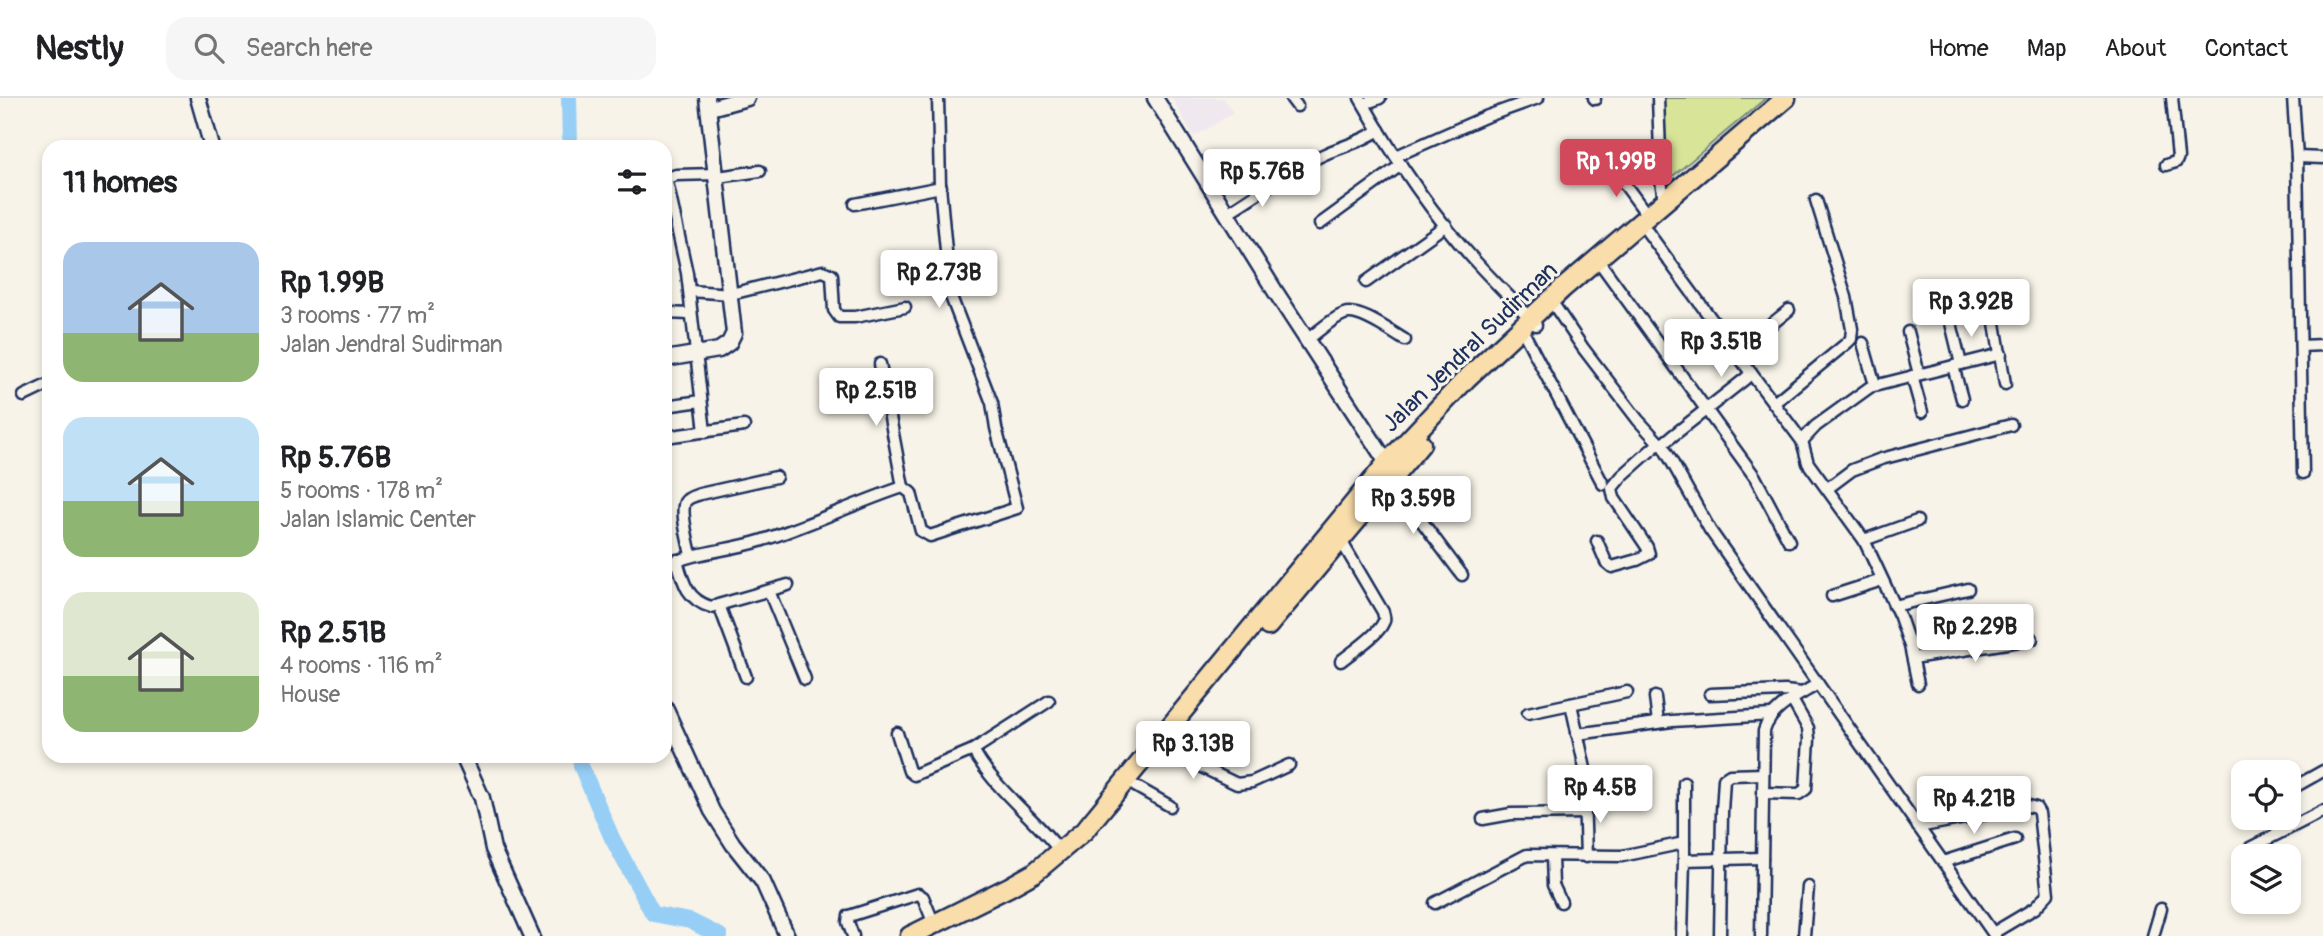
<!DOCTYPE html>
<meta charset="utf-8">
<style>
:root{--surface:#fff;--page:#f6f6f6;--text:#202124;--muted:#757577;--line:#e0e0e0;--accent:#d1495b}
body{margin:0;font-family:Pangolin,sans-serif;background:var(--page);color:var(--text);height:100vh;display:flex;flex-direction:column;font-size:26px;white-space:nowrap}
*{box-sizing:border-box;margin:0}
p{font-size:23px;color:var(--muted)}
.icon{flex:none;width:38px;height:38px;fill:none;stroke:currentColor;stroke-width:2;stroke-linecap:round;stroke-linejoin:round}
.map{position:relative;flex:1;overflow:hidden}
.panel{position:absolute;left:42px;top:42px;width:630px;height:623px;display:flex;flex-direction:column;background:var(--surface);border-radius:21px;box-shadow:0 4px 10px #0003}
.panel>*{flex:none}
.fabs{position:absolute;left:2231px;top:662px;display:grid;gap:14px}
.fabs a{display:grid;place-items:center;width:70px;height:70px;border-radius:14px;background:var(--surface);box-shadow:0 4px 10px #0003;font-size:35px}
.price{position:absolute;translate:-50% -60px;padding:0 16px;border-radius:7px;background:#fff;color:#222;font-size:23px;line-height:46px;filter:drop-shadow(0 2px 4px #0008)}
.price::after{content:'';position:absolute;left:50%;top:42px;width:21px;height:16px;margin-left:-10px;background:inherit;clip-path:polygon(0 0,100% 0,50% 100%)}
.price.active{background:var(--accent);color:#fff}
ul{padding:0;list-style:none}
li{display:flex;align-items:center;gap:21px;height:175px;padding:0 21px}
li span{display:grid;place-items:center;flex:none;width:196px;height:140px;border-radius:21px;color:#555}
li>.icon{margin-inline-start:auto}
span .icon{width:84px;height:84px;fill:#fffc;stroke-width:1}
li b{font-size:30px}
h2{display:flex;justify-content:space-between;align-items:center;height:84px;padding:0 21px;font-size:30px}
header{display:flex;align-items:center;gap:42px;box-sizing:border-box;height:98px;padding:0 35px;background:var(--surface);border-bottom:2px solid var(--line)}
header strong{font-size:33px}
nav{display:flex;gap:38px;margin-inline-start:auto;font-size:24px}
.search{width:490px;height:63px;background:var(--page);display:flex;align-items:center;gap:18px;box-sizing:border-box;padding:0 24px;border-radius:21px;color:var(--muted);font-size:26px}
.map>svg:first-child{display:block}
</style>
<header>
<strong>Nestly</strong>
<div class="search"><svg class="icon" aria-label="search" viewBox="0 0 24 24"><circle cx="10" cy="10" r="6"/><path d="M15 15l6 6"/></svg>Search here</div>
<nav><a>Home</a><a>Map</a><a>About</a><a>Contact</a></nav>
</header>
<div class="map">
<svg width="2323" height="838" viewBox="0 0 2323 838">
<rect width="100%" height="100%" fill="#f7f3e8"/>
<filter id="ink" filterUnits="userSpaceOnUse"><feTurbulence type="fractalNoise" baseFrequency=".0143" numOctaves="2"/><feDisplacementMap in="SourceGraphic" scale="14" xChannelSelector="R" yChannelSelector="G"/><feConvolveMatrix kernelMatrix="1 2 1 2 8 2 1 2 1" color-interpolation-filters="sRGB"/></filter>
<g filter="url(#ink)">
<polygon fill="#f0e8ef" points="1172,0 1224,0 1233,15 1194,39"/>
<polygon fill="#d8e598" stroke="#7a8a7b" stroke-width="2" points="1664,0 1766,0 1667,83"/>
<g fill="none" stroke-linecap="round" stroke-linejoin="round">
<g stroke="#97cef6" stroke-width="16">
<polyline points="569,0 570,49"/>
<polyline points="580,658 581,668 612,740 653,816 690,823 720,838"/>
</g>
<g stroke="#1b2f5e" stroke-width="15">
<g id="street">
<polyline points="1291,0 1297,8"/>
<path d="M1360 0C1393 58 1431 115 1476 164 1496 186 1517 206 1536 227"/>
<polyline points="1594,0 1595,1"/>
<polyline points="1658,0 1661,82 1664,104"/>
<polyline points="2293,0 2297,59 2303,375"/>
<polyline points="1364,6 1380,0"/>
<polyline points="1396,58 1485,19 1538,0"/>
<polyline points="2297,59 2323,60"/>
<polyline points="1609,65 1648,118"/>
<polyline points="2166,67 2176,64 2178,59 2172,0"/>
<polyline points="718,79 760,73"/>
<polyline points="855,106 941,89"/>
<path d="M1227 115C1258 96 1291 71 1325 56 1343 48 1362 44 1379 32"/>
<polyline points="1320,126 1401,67"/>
<polyline points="1603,169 1755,379 1789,443"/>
<polyline points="1366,184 1446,127"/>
<polyline points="690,193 731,196 823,173 832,177 834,212 839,219 855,219 905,209"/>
<polyline points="1992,207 2005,286"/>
<polyline points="1556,210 1583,250 1638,322 1661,347 1745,281 1751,275 1641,125"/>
<polyline points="665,215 690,216"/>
<polyline points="1951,225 1961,266"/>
<polyline points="1908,234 1919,276"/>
<polyline points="1525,237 1603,386"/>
<path d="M1307 242C1318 234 1331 221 1344 216 1359 210 1391 234 1405 242"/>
<polyline points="1863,245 1875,287"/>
<polyline points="2301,248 2323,247"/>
<polyline points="1737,254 1789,212"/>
<polyline points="880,266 903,389"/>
<polyline points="1953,268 1962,301"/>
<polyline points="1751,275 1802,343 1808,365 1864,442 1900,519 1910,548 1918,586"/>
<polyline points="1912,278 1922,314"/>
<polyline points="24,298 49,286"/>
<polyline points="1774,305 1847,245 1851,241 1852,231 1846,199 1816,102"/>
<polyline points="665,308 701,303"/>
<polyline points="705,334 687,175 667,84 668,80 676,77 717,76"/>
<polyline points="665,339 744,328"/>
<polyline points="1802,343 1816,328 1870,289 2001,256"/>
<polyline points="1663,348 1710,432 1995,838"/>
<polyline points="1390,381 1462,477"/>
<polyline points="1828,390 1852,372 1881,361 2011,327"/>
<path d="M1340 441 1383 514C1384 519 1386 521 1383 525 1378 537 1352 554 1341 563"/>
<polyline points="1864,442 1917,423"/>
<polyline points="1597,443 1606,464 1612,469 1637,462 1649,456 1647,449 1614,400 1612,390 1622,378 1659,345"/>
<path d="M691 457C689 446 680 414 685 404 688 399 695 398 700 396L776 379"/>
<path d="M677 462C683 484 687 502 711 509L788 487"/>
<path d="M665 468C697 453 728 453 760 443 808 428 855 405 903 389L911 395 921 433 930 438 1017 410 996 330 992 305 950 196 940 88 938 0"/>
<polyline points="769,493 805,581"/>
<polyline points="1832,498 1882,482"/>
<polyline points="719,507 746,579"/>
<polyline points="1894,508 1968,491"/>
<polyline points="1913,560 2032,541"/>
<polyline points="1710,596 1785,593 1802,595"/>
<polyline points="1655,599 1658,625"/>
<path d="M1049 603 973 652C996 693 1032 717 1061 754"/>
<polyline points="1571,606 1589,689 1584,696 1586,759"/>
<polyline points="1528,615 1627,594"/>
<polyline points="897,635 909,673 914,677 973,652"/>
<polyline points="1577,636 1672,623 1771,617"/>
<polyline points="1164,651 1237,686 1252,684 1289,667"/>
<polyline points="1135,688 1170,708"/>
<polyline points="2289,692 2323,673"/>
<polyline points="1764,695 1799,696 1806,691 1809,641 1808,630 1792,602"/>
<polyline points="2240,719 2244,717"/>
<polyline points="1483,721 1511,716 1585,715"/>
<polyline points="1918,729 2029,708 2036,710 2039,715 2048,796 2035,810 1993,835"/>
<polyline points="2250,750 2323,713"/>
<polyline points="1552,759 1553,787 1561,804"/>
<polyline points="1684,762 1684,685"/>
<polyline points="1943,764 2015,741"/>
<polyline points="1435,805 1527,757 1622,758 1684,745"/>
<polyline points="853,838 848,824 849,818 918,796 923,799 934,826"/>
<polyline points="1682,838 1684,762 1762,760"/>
<polyline points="1720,838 1722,714 1724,681 1730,677 1763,676"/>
<path d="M1761 838 1764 633C1771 609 1798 598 1818 586"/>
<polyline points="1804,838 1808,789"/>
<polyline points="2153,838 2161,811"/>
</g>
</g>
<g stroke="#1b2f5e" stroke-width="19">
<g id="secondary">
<polyline points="198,0 212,49"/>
<polyline points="1155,0 1275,193 1393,374"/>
<polyline points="710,10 747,0"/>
<polyline points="665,261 719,252 729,245 734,235 707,0"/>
<polyline points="665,610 712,713 733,746 763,784 787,838"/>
<polyline points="463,658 482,700 493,751 532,838"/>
</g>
</g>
<g stroke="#1b2f5e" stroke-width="23">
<g id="highway">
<polyline points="1268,528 1421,346"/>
<polyline points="910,838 1009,789 1034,775 1084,733 1386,366 1466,281 1562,191 1786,0"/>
</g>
</g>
<use href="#street" stroke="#f7f3e8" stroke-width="10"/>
<use href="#secondary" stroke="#f7f3e8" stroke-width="14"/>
<use href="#highway" stroke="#f9ddab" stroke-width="18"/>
</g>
</g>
<g text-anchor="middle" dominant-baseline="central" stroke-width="6" stroke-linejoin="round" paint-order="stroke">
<g font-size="24" fill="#1b2f5e" stroke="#f7f3e8">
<text transform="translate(1470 249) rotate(-44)">Jalan Jendral Sudirman</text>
</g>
</g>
</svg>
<div class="fabs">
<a><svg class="icon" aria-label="locate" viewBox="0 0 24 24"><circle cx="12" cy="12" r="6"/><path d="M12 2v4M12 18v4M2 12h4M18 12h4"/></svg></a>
<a><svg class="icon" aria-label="layers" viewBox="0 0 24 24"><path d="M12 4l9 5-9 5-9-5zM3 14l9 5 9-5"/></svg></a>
</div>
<b class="price active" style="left:1616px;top:101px">Rp 1.99B</b>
<b class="price" style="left:1262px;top:111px">Rp 5.76B</b>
<b class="price" style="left:939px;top:212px">Rp 2.73B</b>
<b class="price" style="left:1971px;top:241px">Rp 3.92B</b>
<b class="price" style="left:1721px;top:281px">Rp 3.51B</b>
<b class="price" style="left:876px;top:330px">Rp 2.51B</b>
<b class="price" style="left:1413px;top:438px">Rp 3.59B</b>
<b class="price" style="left:1975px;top:566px">Rp 2.29B</b>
<b class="price" style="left:1193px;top:683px">Rp 3.13B</b>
<b class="price" style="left:1600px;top:727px">Rp 4.5B</b>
<b class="price" style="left:1974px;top:738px">Rp 4.21B</b>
<section class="panel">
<h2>11 homes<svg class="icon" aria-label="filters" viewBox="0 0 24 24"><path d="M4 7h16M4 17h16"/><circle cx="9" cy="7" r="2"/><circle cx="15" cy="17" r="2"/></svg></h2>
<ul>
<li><span style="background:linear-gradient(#a9c7e8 65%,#8fb573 0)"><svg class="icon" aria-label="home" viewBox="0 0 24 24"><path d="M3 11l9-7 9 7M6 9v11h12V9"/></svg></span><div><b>Rp 1.99B</b><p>3 rooms · 77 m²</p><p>Jalan Jendral Sudirman</p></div></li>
<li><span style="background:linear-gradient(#bfe0f5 60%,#8fb573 0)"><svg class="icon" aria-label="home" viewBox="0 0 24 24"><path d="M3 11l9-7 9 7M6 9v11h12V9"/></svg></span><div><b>Rp 5.76B</b><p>5 rooms · 178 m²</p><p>Jalan Islamic Center</p></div></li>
<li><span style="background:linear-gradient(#dfe7d0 60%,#8fb573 0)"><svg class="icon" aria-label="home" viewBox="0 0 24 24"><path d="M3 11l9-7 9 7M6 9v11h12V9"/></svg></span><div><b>Rp 2.51B</b><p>4 rooms · 116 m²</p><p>House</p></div></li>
</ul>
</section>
</div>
